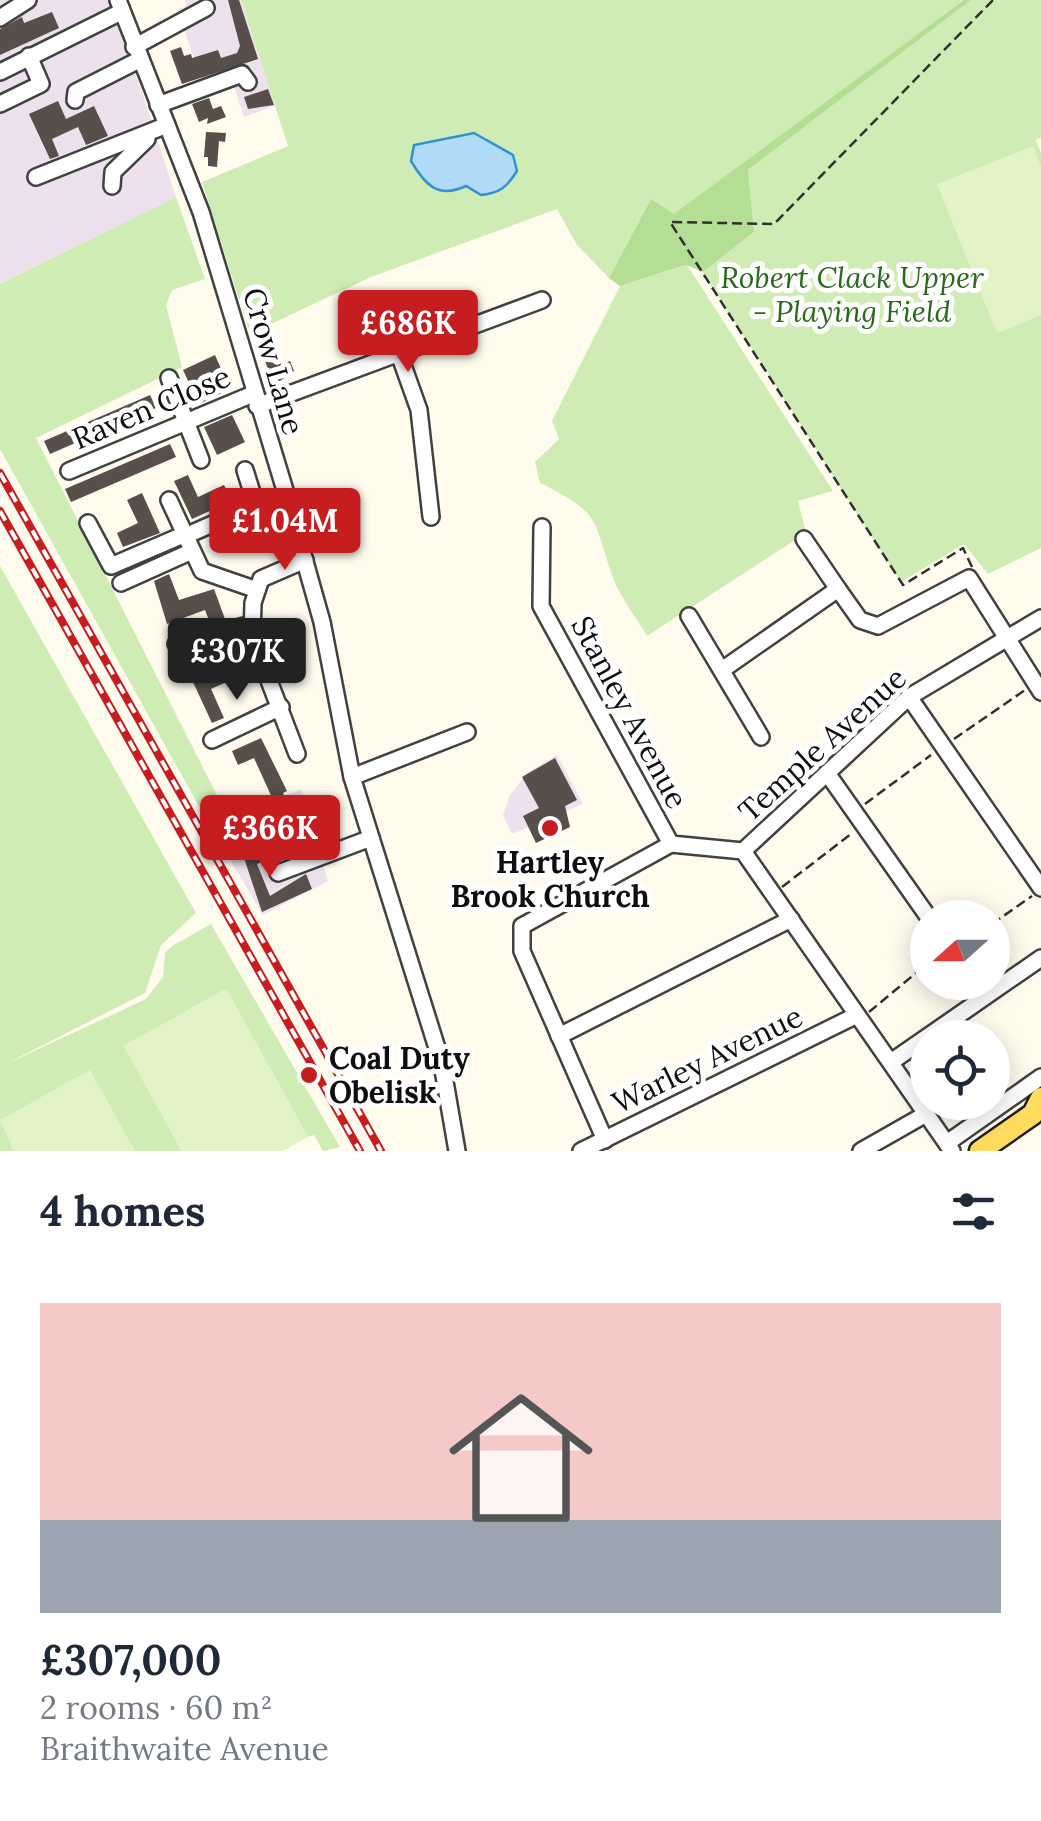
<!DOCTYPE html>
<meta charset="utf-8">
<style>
:root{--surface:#fff;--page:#f2f2f3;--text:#1f2937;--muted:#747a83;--line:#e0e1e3;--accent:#c61d20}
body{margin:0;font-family:Lora,serif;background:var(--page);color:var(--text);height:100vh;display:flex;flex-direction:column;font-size:38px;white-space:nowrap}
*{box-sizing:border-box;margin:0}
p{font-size:32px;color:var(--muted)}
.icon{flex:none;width:55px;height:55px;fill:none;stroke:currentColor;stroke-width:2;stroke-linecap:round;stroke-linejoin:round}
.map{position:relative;height:1151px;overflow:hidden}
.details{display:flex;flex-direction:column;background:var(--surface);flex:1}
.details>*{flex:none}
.needle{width:65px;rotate:249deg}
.fabs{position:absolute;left:910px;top:900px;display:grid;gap:20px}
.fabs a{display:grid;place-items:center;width:100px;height:100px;border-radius:50%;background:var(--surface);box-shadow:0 5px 25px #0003;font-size:50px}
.price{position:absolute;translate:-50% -85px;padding:0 22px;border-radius:10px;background:var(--accent);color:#fff;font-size:32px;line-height:65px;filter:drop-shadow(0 2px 5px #0008)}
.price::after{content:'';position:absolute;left:50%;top:60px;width:30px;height:22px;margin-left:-15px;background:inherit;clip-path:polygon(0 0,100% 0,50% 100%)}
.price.active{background:#222;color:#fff}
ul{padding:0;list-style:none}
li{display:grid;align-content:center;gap:20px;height:530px;padding:0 40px}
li+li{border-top:2px solid var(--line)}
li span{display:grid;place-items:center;height:310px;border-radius:0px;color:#555}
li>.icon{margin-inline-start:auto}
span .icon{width:180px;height:180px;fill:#fffc;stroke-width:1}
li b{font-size:42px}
h2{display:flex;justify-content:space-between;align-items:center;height:120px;padding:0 40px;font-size:42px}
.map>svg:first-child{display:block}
</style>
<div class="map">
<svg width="1041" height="1151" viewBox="0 0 1041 1151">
<rect width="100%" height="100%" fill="#fffcee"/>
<g fill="#ece1ed">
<polygon points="0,0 112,0 176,197 0,284"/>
<polygon points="185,0 241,0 275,106 244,117 229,71 202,80 177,10 186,6"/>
<polygon points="557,755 583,804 512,834 503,815 510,795 528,772"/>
<polygon points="301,789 328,881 263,915 210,826"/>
</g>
<g fill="#d0ecb5">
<polygon points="241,0 964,0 674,215 651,199 609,278 577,245 557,209 371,277 250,334 202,182 288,146"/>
<polygon points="971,0 1041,0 1041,137 1036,140 1041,153 1041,548 988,574 964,544 901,582 703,272 754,232 748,170"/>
<polygon points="176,197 205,279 172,290 166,305 182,367 36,438 229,819 210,826 0,449 0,284"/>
<path d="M687 265 833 491 798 501 806 533 647 636C636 617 619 596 612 575 592 516 600 513 540 483L535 462 559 439 552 421 620 286Z"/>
<polygon points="0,566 196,913 161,945 145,993 4,1065 146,999 163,977 165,953 172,946 211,924 340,1147 323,1151 314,1135 308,1137 226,989 124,1046 182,1151 0,1151"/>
</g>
<polygon fill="#b3de94" points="964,0 971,0 748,170 754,232 703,272 686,265 620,286 609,278 651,199 674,214"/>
<g fill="#e3f3c8">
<polygon points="1033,146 1041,167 1041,315 997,333 937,184"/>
<polygon points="226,989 308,1137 283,1151 182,1151 124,1046"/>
<polygon points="90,1070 135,1151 14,1151 0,1120"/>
</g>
<path fill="#b0dcfa" stroke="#3290d5" stroke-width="2.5" d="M474 133 513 155 517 171C507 187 500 193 481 195L466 186C438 199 425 185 411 161L414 145Z"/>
<g fill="#574f49">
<polygon points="228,0 239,0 258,59 182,84 170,51 181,47 184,56 191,54 192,58 218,50 221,58 237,53 240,46"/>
<polygon points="52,12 59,28 0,55 0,29 22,17 24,23"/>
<polygon points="268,89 274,105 248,109 244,97"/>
<polygon points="209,98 213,109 221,106 226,117 207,124 208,118 199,122 192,104"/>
<polygon points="58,101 66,119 94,106 108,136 86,145 78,127 52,139 59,156 50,159 29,114"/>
<polygon points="206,132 226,133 225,142 219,141 217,167 208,166 208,157 204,157"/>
<polygon points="273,332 281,364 290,361 294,371 274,385 256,337"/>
<polygon points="215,355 230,389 199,404 183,370"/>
<polygon points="150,395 156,408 50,454 44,441"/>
<polygon points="232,415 245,442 217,455 204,427"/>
<polygon points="170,444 176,457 71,502 65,489"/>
<polygon points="188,475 198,497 224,485 232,501 192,519 174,481"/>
<polygon points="142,493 160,533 123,547 117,533 138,523 127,500"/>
<polygon points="169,574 179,600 214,589 225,619 210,623 205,610 167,624 154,581"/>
<polygon points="214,646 222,663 235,658 240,676 211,689 224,718 212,723 192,680 207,673 197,650"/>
<polygon points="261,738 287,791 283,793 290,809 235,830 231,819 274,802 254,758 238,765 232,751"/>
<polygon points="555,758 577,800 565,806 570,827 536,843 523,816 539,808 522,777"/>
<polygon points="265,840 269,851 259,855 262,862 257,864 270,896 306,874 312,889 262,912 241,849"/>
</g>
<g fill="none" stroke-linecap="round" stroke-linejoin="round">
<g stroke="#414141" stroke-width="20">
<g id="minor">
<polyline points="118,0 201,212 284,487 322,622 352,777 442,1064 457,1151"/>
<polyline points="0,18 28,0"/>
<polyline points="134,47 206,8"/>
<polyline points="0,72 121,12"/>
<polyline points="75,100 76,92 139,60"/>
<polyline points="0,104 41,84 29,56"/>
<polyline points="158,105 242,74 248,82"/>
<polyline points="36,177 167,125"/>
<polyline points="112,186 113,172 147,139"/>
<polyline points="399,354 419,410 431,517"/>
<polyline points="169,378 201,460"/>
<polyline points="257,406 542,300"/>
<polyline points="69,471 253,394"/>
<polyline points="169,500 202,571 257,590"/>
<polyline points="88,523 111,566 183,535"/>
<polyline points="542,527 541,606 671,844 743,851 952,1151"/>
<polyline points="183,537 251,507 254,499 245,470"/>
<polyline points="804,539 838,589"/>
<polyline points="121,583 190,552"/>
<polyline points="689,616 761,737"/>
<polyline points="176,644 252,624"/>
<polyline points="722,670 838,589 860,620 878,626 969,578 1041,692"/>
<polyline points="909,697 1041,888"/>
<polyline points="212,740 281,707"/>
<polyline points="297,754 252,636 253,603 261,579 305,560"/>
<polyline points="827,773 929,918"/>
<polyline points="352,777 467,732"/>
<polyline points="743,851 909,697 1041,618"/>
<polyline points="278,873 371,838"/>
<polyline points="559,1036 791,919"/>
<polyline points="891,1062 1041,958"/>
<polyline points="605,1140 522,951 522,926 671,844"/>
<polyline points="947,1143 1041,1077"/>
<polyline points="581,1151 857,1015"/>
<polyline points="861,1151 926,1114"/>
</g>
</g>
<g stroke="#1f1f1f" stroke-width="25">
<polyline id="major" points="980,1151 1033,1114 1041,1098"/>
</g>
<g stroke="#303030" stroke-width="2.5" stroke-dasharray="10 5" stroke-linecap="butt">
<polyline points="972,567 963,548 903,585 670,222 774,224 993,0"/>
<polyline points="954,739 1025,690"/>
<polyline points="865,804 931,755"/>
<polyline points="782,887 851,834"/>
<polyline points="992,924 1032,896"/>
<polyline points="869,1012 928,963"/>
</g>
<use href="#minor" stroke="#fff" stroke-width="15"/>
<use href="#major" stroke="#ffdc5e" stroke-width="20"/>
<g stroke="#c61d20" stroke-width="8">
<g id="rail">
<polyline points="0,473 381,1151"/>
<polyline points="0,511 360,1151"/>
</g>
</g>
<use href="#rail" stroke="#fff" stroke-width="4" stroke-dasharray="11" stroke-linecap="butt"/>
</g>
<g fill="#c61d20" stroke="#fff" stroke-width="4">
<circle cx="550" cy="828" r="10"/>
<circle cx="309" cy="1075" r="10"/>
</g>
<g text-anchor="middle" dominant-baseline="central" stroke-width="10" stroke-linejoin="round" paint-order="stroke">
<g font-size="30" font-style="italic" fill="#286a1a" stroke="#fff">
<text x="852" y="277">Robert Clack Upper<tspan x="852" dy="34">- Playing Field</tspan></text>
</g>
<g font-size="30" fill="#0e0e0e" stroke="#fff">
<text transform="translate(274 361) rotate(74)">Crow Lane</text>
<text transform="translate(151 407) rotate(-23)">Raven Close</text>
<text transform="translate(630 712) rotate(62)">Stanley Avenue</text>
<text transform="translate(822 744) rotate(-42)">Temple Avenue</text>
<text transform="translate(707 1059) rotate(-26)">Warley Avenue</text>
</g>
<g font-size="30" font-weight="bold" fill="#0e0e0e" stroke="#fff">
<text x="550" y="862">Hartley<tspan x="550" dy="34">Brook Church</tspan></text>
<text x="329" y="1058" text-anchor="start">Coal Duty<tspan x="329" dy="34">Obelisk</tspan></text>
</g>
</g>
</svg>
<div class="fabs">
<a><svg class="needle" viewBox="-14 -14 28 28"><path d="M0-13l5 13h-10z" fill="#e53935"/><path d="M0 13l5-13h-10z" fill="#747a83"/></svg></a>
<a><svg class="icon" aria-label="locate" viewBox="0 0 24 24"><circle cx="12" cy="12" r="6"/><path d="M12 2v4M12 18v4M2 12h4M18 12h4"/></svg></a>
</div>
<b class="price" style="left:408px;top:375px">£686K</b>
<b class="price" style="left:285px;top:573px">£1.04M</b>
<b class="price active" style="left:237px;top:703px">£307K</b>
<b class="price" style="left:270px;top:880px">£366K</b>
</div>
<section class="details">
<h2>4 homes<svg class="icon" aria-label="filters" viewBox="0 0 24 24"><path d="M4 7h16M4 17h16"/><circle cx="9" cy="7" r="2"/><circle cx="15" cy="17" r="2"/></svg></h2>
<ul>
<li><span style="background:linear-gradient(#f6c9c9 70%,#9aa5b1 0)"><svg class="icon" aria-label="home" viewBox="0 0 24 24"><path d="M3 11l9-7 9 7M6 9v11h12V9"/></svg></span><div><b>£307,000</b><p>2 rooms · 60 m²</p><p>Braithwaite Avenue</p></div></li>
</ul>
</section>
